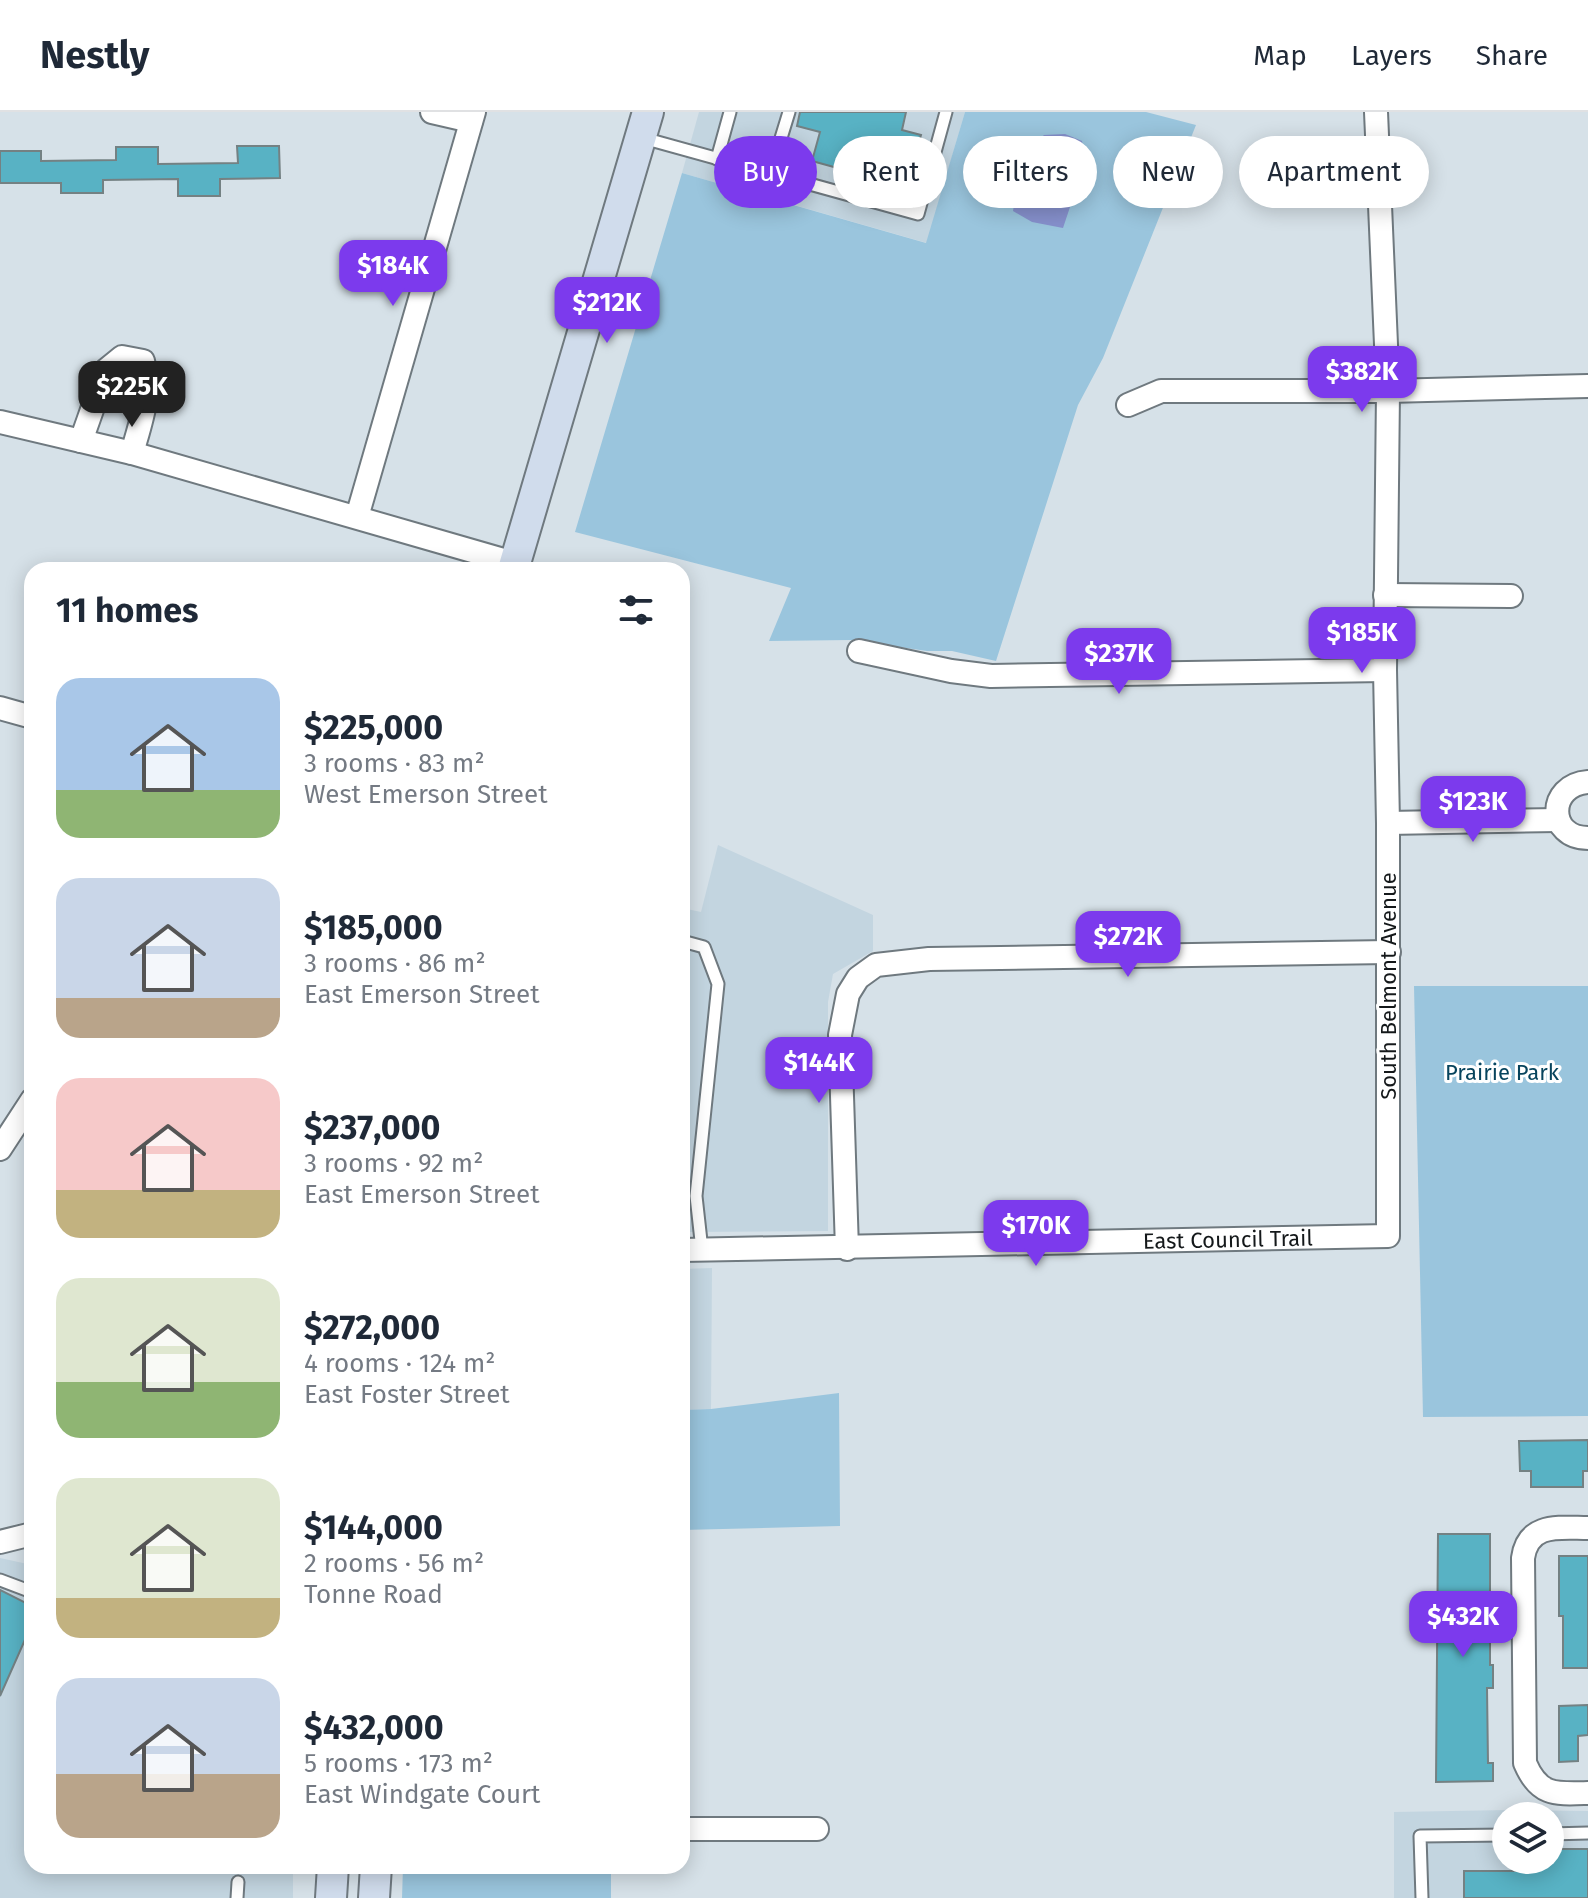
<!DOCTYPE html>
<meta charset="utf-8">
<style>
:root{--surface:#fff;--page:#f6f6f7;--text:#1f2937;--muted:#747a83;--line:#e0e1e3;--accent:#7c3aed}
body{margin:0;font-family:"Fira Sans",sans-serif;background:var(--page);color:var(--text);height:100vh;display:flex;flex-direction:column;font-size:30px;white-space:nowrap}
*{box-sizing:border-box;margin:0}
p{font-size:26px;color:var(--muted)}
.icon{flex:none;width:44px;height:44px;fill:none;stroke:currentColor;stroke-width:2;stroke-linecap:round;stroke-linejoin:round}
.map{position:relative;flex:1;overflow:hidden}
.panel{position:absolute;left:24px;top:450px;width:666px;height:1312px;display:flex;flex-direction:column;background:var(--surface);border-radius:24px;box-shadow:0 4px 20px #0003}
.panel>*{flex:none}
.guide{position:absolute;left:714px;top:24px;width:754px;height:72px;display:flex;gap:16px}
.buttons{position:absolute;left:1492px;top:1690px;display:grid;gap:16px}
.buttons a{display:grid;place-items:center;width:72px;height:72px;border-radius:50%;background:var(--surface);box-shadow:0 4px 20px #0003;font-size:40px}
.price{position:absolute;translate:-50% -68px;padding:0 18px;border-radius:16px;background:var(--accent);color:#fff;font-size:26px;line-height:52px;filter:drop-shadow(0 2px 4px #0008)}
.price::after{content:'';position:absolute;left:50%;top:48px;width:24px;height:18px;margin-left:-12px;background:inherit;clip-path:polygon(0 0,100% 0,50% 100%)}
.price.on{background:#222;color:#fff}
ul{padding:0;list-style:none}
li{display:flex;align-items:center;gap:24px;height:200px;padding:0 32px}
li span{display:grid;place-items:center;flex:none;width:224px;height:160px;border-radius:24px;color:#555}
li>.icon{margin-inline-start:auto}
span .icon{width:96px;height:96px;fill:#fffc;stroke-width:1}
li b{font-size:34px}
h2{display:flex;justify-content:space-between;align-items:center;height:96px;padding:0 32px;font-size:34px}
.chip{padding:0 28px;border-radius:36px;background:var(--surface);box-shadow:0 4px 20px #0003;font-size:28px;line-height:72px}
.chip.on{background:var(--accent);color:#fff}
header{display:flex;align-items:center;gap:48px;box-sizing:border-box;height:112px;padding:0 40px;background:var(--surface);border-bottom:2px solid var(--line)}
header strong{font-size:38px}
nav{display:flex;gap:44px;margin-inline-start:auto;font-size:28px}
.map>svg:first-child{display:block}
</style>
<header>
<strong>Nestly</strong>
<nav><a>Map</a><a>Layers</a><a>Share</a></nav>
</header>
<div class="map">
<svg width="1588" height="1786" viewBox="0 0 1588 1786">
<rect width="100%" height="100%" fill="#d6e1e8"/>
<g fill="#c3d5e0" fill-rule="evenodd">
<polygon points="699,0 965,0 927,131 682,61"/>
<polygon points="718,733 873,803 873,839 833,862 828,890 828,1119 682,1120 682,796 701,800"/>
<polygon points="712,1156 711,1297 682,1298 682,1157"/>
<polygon points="0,1446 32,1453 32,1754 293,1754 293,1786 0,1786"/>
<path d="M1509 1698 1588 1699V1786H1394V1700ZM1506 1704H1550V1748H1506Z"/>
</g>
<g fill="#9ac5dd">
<polygon points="965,0 1146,0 1196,13 1103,246 1078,293 996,549 952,539 927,539 850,528 769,529 791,476 575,420 682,61 926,131"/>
<polygon points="1414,874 1588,874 1588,1304 1423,1305"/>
<polygon points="839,1281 840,1414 682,1418 682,1298 711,1297"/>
<polygon points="403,1754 611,1754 611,1786 402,1786"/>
</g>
<polygon fill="#8690cc" points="1065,22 1082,29 1085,50 1063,116 1032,110 1013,99 1018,68 1029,37 1044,23"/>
<g fill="#58b2c4" stroke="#748183" stroke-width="2">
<polygon points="800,0 906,0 902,18 921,23 919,30 925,32 914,77 812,49 820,20 797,14"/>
<polygon points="237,34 279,34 280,66 220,67 220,84 178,84 178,67 103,68 103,81 61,81 61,71 0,71 0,39 41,39 41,49 116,48 116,35 158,35 158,52 238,51"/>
<polygon points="1588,1328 1588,1359 1583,1359 1583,1375 1531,1375 1531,1359 1520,1359 1519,1329"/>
<polygon points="1438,1422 1490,1422 1490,1483 1485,1483 1485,1522 1490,1522 1490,1553 1493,1553 1493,1576 1487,1576 1488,1651 1493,1651 1493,1669 1436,1670"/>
<polygon points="1559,1444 1588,1444 1588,1556 1563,1556 1563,1504 1559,1504"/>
<polygon points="0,1478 32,1494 32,1512 0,1584"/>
<polygon points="1588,1593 1588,1623 1578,1624 1578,1649 1559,1650 1559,1594"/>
<polygon points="1550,1737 1588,1737 1588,1786 1464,1786 1464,1759 1522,1759 1522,1748 1550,1748"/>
</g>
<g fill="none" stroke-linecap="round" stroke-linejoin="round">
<g stroke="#6f797f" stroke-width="15">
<g id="lane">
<polyline points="643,26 918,102 946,0"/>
<polyline points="717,47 730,0"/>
<polyline points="770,62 789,0"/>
<polyline points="682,829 704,835 718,872 696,1084 702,1138"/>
<polyline points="0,1468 32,1480"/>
<polyline points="1550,1722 1588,1721"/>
<polyline points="237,1786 238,1770"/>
<polyline points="1422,1786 1420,1724 1506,1723"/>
</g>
</g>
<g stroke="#6f797f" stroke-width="26">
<g id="street">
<polyline points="432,0 471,9"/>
<polyline points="1128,293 1161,279 1388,279 1588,274"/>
<polyline points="0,310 132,341 514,451"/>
<path d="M81 329 106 258 122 245 143 249C152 281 141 309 132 341"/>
<polyline points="357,405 474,0"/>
<polyline points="1385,483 1511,484"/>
<polyline points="859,539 951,559 991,564 1385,558"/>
<polyline points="0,596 32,605"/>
<path d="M1588 670C1547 673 1547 726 1588 726"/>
<polyline points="1388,711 1558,708"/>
<polyline points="0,1037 32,988"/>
<polyline points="847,1137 840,923 848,882 858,866 876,853 929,847 1389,840"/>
<path id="s1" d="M682 1138 1388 1124V711L1385 558 1388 279 1376 0"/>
<path d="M1588 1416C1560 1416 1528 1410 1523 1446L1525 1651C1539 1684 1555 1682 1588 1681"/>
<polyline points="0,1430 32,1422"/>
<polyline points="682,1717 817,1717"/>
</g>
</g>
<g stroke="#6f797f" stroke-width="34">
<g id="secondary">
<polyline points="513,458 648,0"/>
<polyline points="331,1786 333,1754"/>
<polyline points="374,1786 376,1754"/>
</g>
</g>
<use href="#lane" stroke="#fff" stroke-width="11"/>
<use href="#street" stroke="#fff" stroke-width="22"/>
<use href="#secondary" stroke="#d0dcec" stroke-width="30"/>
</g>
<g text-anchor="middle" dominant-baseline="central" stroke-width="6" stroke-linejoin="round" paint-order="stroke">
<g font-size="22" fill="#14181a" stroke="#fff">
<text transform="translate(1388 874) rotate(-90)">South Belmont Avenue</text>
<text stroke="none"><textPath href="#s1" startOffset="546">East Council Trail</textPath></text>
</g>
<g font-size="22" fill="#07445d" stroke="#fff">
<text x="1502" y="960">Prairie Park</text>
</g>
</g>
</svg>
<div class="buttons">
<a><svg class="icon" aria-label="layers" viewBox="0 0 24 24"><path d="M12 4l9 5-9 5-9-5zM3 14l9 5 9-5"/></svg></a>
</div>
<b class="price" style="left:393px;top:196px">$184K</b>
<b class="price" style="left:607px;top:233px">$212K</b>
<b class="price" style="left:1362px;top:302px">$382K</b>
<b class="price on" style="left:132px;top:317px">$225K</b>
<b class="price" style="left:1362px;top:563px">$185K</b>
<b class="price" style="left:1119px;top:584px">$237K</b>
<b class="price" style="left:1473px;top:732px">$123K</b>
<b class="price" style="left:1128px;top:867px">$272K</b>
<b class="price" style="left:819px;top:993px">$144K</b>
<b class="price" style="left:1036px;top:1156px">$170K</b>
<b class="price" style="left:1463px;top:1547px">$432K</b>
<div class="guide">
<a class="chip on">Buy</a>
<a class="chip">Rent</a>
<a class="chip">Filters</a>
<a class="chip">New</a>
<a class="chip">Apartment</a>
</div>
<section class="panel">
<h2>11 homes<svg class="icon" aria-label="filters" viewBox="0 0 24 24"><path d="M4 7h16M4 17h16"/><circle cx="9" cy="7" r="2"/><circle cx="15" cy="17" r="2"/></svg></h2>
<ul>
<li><span style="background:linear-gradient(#a9c7e8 70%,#8fb573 0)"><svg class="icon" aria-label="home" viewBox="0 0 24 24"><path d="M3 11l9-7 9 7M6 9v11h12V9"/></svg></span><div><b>$225,000</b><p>3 rooms · 83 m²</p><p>West Emerson Street</p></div></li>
<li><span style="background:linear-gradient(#c9d6e8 75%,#b9a48a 0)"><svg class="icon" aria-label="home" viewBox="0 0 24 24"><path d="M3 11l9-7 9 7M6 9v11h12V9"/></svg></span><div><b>$185,000</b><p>3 rooms · 86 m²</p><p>East Emerson Street</p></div></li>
<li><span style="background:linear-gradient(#f6c9c9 70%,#c2b280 0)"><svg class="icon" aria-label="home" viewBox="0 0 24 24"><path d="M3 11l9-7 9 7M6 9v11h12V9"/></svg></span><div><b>$237,000</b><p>3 rooms · 92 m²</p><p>East Emerson Street</p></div></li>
<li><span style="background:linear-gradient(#dfe7d0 65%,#8fb573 0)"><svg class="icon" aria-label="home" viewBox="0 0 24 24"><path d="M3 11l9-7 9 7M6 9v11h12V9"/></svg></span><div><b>$272,000</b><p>4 rooms · 124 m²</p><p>East Foster Street</p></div></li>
<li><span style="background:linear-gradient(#dfe7d0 75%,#c2b280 0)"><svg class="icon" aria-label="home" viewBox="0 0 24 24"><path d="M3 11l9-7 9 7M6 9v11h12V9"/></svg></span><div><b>$144,000</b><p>2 rooms · 56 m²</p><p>Tonne Road</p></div></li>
<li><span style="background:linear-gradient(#c9d6e8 60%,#b9a48a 0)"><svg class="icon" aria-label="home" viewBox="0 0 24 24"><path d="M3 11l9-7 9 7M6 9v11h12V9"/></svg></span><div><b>$432,000</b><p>5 rooms · 173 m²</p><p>East Windgate Court</p></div></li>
</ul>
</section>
</div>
